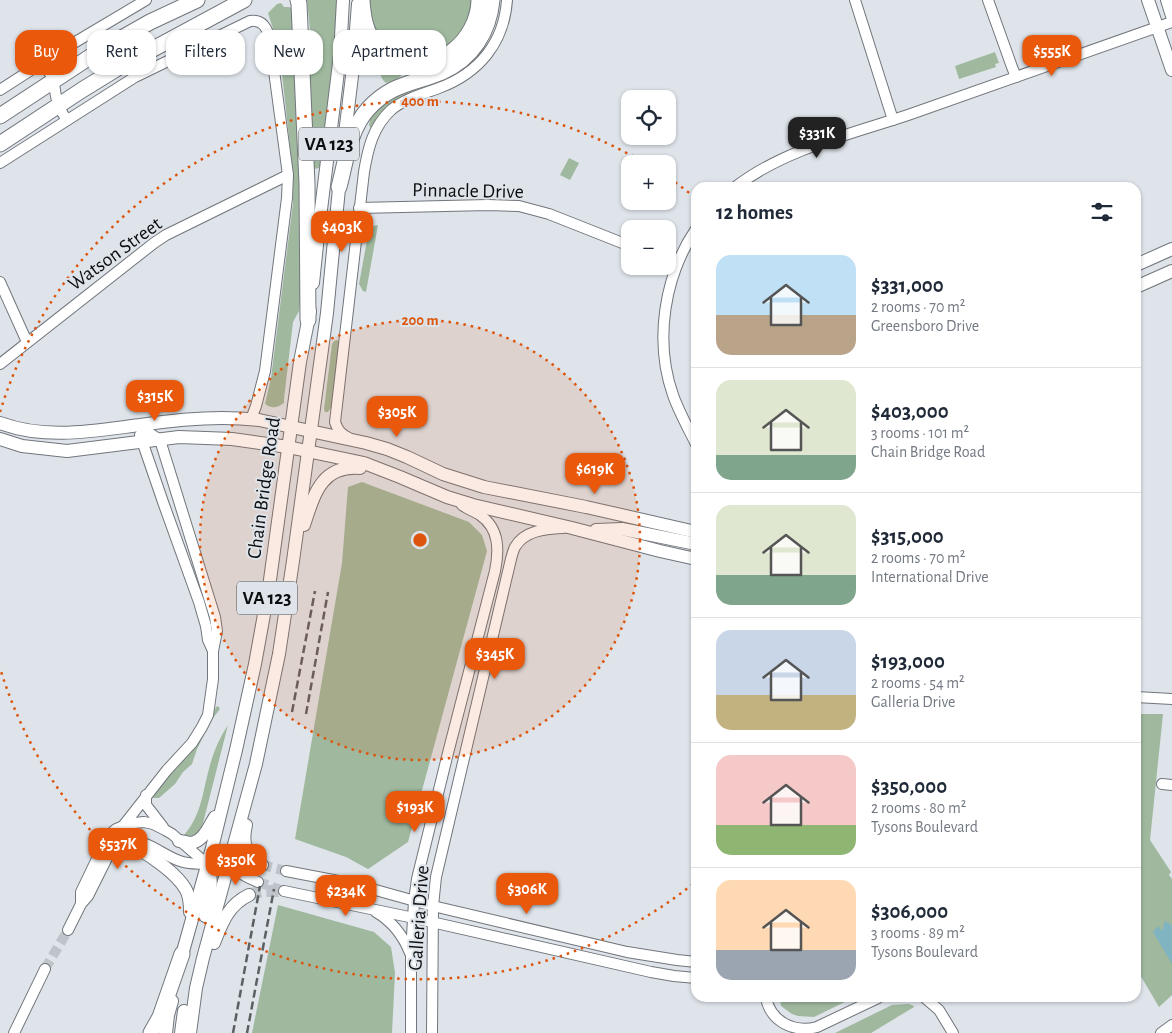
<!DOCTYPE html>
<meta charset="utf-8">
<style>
:root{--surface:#fff;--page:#f6f6f7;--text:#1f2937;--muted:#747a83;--line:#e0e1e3;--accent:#ea580c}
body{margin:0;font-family:"Alegreya Sans",sans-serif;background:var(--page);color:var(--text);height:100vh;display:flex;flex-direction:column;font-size:19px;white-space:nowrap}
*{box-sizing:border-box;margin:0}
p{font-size:16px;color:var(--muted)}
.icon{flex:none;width:28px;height:28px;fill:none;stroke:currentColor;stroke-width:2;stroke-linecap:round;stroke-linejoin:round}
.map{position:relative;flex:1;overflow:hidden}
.details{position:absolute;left:691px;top:182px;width:450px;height:820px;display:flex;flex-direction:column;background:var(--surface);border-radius:15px;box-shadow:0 1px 4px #0004}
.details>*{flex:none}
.hud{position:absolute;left:15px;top:30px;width:475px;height:45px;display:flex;gap:10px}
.tools{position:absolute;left:621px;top:90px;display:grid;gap:10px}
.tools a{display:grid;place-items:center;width:55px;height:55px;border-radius:10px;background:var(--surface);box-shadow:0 1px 4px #0004;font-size:25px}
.price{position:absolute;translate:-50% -42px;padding:0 11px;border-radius:10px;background:var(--accent);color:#fff;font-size:16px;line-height:32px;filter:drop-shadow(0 1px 2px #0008)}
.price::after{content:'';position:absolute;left:50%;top:30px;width:15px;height:11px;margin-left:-8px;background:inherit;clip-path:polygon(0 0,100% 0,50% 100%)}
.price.selected{background:#222;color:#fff}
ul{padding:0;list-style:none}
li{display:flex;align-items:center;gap:15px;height:125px;padding:0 25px}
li+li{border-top:1px solid var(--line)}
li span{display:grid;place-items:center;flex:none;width:140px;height:100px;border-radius:15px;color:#555}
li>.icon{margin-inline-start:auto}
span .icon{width:60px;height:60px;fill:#fffc;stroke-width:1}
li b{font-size:21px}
h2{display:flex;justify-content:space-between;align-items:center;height:60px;padding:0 25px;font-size:21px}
.pill{padding:0 18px;border-radius:15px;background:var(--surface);box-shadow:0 1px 4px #0004;font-size:18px;line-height:45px}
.pill.selected{background:var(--accent);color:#fff}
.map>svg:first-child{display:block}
</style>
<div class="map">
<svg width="1172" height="1033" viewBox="0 0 1172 1033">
<rect width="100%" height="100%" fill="#dee4ea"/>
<g fill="#9fb89e">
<polygon points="307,0 338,0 336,35 322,164 319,168 314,169 312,166 307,81 310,77 310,55 306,49 306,29 310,30"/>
<polygon points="368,0 475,0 473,17 450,50 413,59 386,47 372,27"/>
<path d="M281 3 284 7H289L294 9 303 273 299 311 293 322 284 399V403C277 408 272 409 265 404L271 378 288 243 293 203V173L279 47 268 13 277 4Z"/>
<polygon points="995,52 999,63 995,64 996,67 959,79 955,66"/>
<path d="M381 56 405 69 407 71 396 80 386 83C379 78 377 64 381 56Z"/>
<polygon points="456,73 455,77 400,97 387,107 371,129 369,125 370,119 375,111 386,99"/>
<polygon points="569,158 579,163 570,180 560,175"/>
<polygon points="378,225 366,292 363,291 359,284 368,235 369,227"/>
<polygon points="337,340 341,343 332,406 328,412 325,412 324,409 332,344 334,341"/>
<polygon points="362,482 469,522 482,535 487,551 408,842 368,869 346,857 295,839 342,563 348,487"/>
<polygon points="218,706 220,709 213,718 197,749 192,764 183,772 175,784 159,798 152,798 160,786 200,741 206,732 211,721 216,707"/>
<polygon points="1140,714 1163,714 1150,840 1171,872 1169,875 1172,879 1172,995 1159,1007 1136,968 1136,717"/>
<path d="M228 725 202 827C197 833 193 838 184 835 202 815 203 789 210 765 214 750 220 737 228 725Z"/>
<polygon points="278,905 374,932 391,947 395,973 392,1033 252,1033"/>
<polygon points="780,998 853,998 814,1017 798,1016 792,1014 781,1006"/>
<polygon points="909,1004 914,1006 914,1007 871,1033 835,1033 892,1005"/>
</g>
<polygon fill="#80b4c1" points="1165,921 1172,925 1172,964 1153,932 1158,926 1162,931"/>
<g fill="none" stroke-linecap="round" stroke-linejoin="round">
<g stroke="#bec4c9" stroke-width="10" stroke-dasharray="10 5" stroke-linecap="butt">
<polyline points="262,865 286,871"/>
<polyline points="258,882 284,891"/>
<polyline points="45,969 68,930"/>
</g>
<polyline stroke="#bec4c9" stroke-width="12" stroke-dasharray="12 6" stroke-linecap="butt" points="249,895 261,891 284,891"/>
<g stroke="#71767c" stroke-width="12">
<g id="minor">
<polyline points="855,0 893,120"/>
<polyline points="988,0 1012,67 1016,77"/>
<path d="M40 64C60 78 51 88 59 106 61 111 64 116 67 120"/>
<polyline points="0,90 62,50 146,0"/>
<path d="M0 163 135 77 250 21C264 19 268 30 270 41L288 175 287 198 265 371 256 406 251 419"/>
<path d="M734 188C782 150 851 134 908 115 996 84 1084 53 1172 22"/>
<polyline points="359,208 488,205 519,206 549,214 630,246"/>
<path d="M696 229C664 276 654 341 673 395 679 412 688 428 696 444"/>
<polyline points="668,261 677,265"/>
<polyline points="0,282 27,342"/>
<polyline points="0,364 154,243 166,235 288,175"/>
<polyline points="140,435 163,502 199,602 206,626 208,640 213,651"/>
<path d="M349 438C341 434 338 431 335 422L364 172C368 148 373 127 391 110 404 99 423 94 439 88 479 73 504 43 507 0"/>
<polyline points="1136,697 1172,699"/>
<polyline points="1162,784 1172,785"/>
<polyline points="146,795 146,805 163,827"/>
<path d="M126 843C147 837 163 857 183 862 191 864 199 864 207 864"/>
<path d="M212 848C226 864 238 874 258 882"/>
<polyline points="228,865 245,864 262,865"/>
<polyline points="286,871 354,884 433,906 627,952 677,960 696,962"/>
<polyline points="284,891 414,918 651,972 674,976 696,978"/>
<polyline points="81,904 81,892 108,836 116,829 128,824 134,823 144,822 153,824 165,830 172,834 207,864"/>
<path d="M376 912C393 922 403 935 410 953"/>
<polyline points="68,930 81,904 88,896 123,826 167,770 192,743 202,727 208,715 213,679 213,651 217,631 215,617 160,440 137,425"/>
<path d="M766 998C771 1022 794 1033 817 1027L878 998"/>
<polyline points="925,998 939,1010 953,1033"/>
<polyline points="14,1033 45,969"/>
<path d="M411 1033V954L414 901 417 879 448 753 495 571C499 551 500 529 480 515 475 512 468 509 462 505"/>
<path d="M432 1033 433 906 436 877 511 559C512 555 513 551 515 547 525 530 546 529 563 528"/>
<polyline points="1161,1033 1172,1025"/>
</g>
</g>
<g stroke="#71767c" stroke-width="14">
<g id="major">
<polyline points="1148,0 1172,70"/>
<polyline points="1167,0 1172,16"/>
<polyline points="343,150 353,68 358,4"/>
<polyline points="1136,265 1172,249"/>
<polyline points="313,283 319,226 340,55 343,0"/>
<polyline points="1136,287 1172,271"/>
<path d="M0 423C46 440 93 431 140 425 179 419 219 415 259 420L366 443 387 449 407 457 443 474 484 487 586 507 696 532"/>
<polyline points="0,439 22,446 67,451 179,437 232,439 288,447 364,463 400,477 447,497 473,505 572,528 660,551 696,559"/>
<path d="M304 525C314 495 321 465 360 468"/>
<polyline points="596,530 622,529 696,544"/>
<path d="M246 825C241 846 247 853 262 865"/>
<path d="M179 841C183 841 188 843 191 843 204 841 209 826 215 817"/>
<path d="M125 843C144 850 179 874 187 892 190 899 190 905 190 912"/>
<path d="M205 916C209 900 214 882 208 867"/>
<path d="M214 943C222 923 228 905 249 895"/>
<polyline points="180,962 212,848 236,750 255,664 269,587 300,362 310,311"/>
<polyline points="166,1033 168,1015 172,1001"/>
<polyline points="181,1033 184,1011"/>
<polyline points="190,1033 196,988 203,958 256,764 279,654 293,561 327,313 340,178"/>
</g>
</g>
<g stroke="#71767c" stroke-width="17">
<g id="highway">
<polyline points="298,0 299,4 307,184 308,320"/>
<path d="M362 0C363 15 365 31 375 43 381 50 388 56 396 59 436 76 478 41 479 0"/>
<polyline points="0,116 99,51 150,22 197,0"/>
<polyline points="0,144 82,90 116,69 244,0"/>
<path d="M339 187C346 161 349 130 368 109 392 83 413 84 442 72 472 59 489 32 492 0"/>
<polyline points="151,1033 160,1017 182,954"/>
</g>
</g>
<use href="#minor" stroke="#fff" stroke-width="10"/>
<use href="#major" stroke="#fff" stroke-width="12"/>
<use href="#highway" stroke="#fff" stroke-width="15"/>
<g stroke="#5c6063" stroke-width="2.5" stroke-dasharray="8 4" stroke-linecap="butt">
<polyline points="292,712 315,591"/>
<polyline points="306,714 328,592"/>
<polyline points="233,1033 260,886"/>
<polyline points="247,1033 274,889"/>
</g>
</g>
<circle cx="420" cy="540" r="220" fill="#dd550c" fill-opacity=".12"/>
<g fill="none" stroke="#dd550c" stroke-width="2.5" stroke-dasharray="2.5 5">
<circle cx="420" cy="540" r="220"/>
<path d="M693 884A439 439 0 0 1 0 668M0 412A439 439 0 0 1 646 164M669 178A439 439 0 0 1 693 196"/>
</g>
<g text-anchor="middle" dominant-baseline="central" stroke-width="4" stroke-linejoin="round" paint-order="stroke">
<g fill="#dee4ea" stroke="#4b4e51" stroke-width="1">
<rect x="299" y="127.5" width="60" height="33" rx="4"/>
<rect x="237" y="581.5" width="60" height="33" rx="4"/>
</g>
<g font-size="19" font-weight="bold" fill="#0c0e10">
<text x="329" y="144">VA 123</text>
<text x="267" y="598">VA 123</text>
</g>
<g font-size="20" fill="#0c0e10" stroke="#dee4ea">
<text transform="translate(468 191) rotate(1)">Pinnacle Drive</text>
<text transform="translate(115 254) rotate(-36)">Watson Street</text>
<text transform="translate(264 488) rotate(-82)">Chain Bridge Road</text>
<text transform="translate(419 918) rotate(-86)">Galleria Drive</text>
</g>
</g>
<circle cx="420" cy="540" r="8" fill="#dd550c" stroke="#dee4ea" stroke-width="2.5"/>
<g font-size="15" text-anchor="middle" font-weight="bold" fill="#dd550c" stroke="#dee4ea" stroke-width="4" stroke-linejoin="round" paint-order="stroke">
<text x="420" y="106">400 m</text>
<text x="420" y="325">200 m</text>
</g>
</svg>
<div class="tools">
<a><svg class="icon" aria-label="locate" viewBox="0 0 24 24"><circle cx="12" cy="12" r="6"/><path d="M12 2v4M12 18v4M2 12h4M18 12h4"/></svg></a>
<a>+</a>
<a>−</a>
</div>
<b class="price" style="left:1052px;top:77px">$555K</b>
<b class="price selected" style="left:817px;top:159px">$331K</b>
<b class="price" style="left:342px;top:253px">$403K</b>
<b class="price" style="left:155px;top:422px">$315K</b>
<b class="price" style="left:397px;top:438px">$305K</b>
<b class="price" style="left:595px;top:495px">$619K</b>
<b class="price" style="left:495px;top:680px">$345K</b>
<b class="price" style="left:415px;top:833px">$193K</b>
<b class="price" style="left:118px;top:870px">$537K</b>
<b class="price" style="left:236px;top:886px">$350K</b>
<b class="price" style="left:527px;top:915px">$306K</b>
<b class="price" style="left:346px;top:917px">$234K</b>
<div class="hud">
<a class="pill selected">Buy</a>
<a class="pill">Rent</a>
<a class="pill">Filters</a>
<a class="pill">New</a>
<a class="pill">Apartment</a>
</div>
<section class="details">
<h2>12 homes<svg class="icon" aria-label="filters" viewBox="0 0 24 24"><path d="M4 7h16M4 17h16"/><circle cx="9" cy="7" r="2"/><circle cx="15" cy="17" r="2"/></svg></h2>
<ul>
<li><span style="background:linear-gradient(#bfe0f5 60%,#b9a48a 0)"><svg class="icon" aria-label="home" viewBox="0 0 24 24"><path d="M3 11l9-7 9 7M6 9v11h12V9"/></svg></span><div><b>$331,000</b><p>2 rooms · 70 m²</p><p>Greensboro Drive</p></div></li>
<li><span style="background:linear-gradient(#dfe7d0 75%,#7fa58c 0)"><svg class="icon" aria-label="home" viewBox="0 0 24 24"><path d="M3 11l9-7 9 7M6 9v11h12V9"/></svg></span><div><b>$403,000</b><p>3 rooms · 101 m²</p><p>Chain Bridge Road</p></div></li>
<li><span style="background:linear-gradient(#dfe7d0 70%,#7fa58c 0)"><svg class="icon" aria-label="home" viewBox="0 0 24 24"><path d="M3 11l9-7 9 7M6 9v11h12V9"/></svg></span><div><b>$315,000</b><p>2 rooms · 70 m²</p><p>International Drive</p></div></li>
<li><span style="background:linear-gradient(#c9d6e8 65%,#c2b280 0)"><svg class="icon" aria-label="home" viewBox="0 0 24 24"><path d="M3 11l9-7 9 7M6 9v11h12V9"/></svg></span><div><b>$193,000</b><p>2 rooms · 54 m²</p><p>Galleria Drive</p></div></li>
<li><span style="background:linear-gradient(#f6c9c9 70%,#8fb573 0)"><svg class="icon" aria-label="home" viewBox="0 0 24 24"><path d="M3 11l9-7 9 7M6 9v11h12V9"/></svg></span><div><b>$350,000</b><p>2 rooms · 80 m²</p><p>Tysons Boulevard</p></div></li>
<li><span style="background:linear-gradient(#ffd9b3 70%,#9aa5b1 0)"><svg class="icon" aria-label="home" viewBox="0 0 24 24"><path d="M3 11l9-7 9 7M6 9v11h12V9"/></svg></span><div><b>$306,000</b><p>3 rooms · 89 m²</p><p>Tysons Boulevard</p></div></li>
</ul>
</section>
</div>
